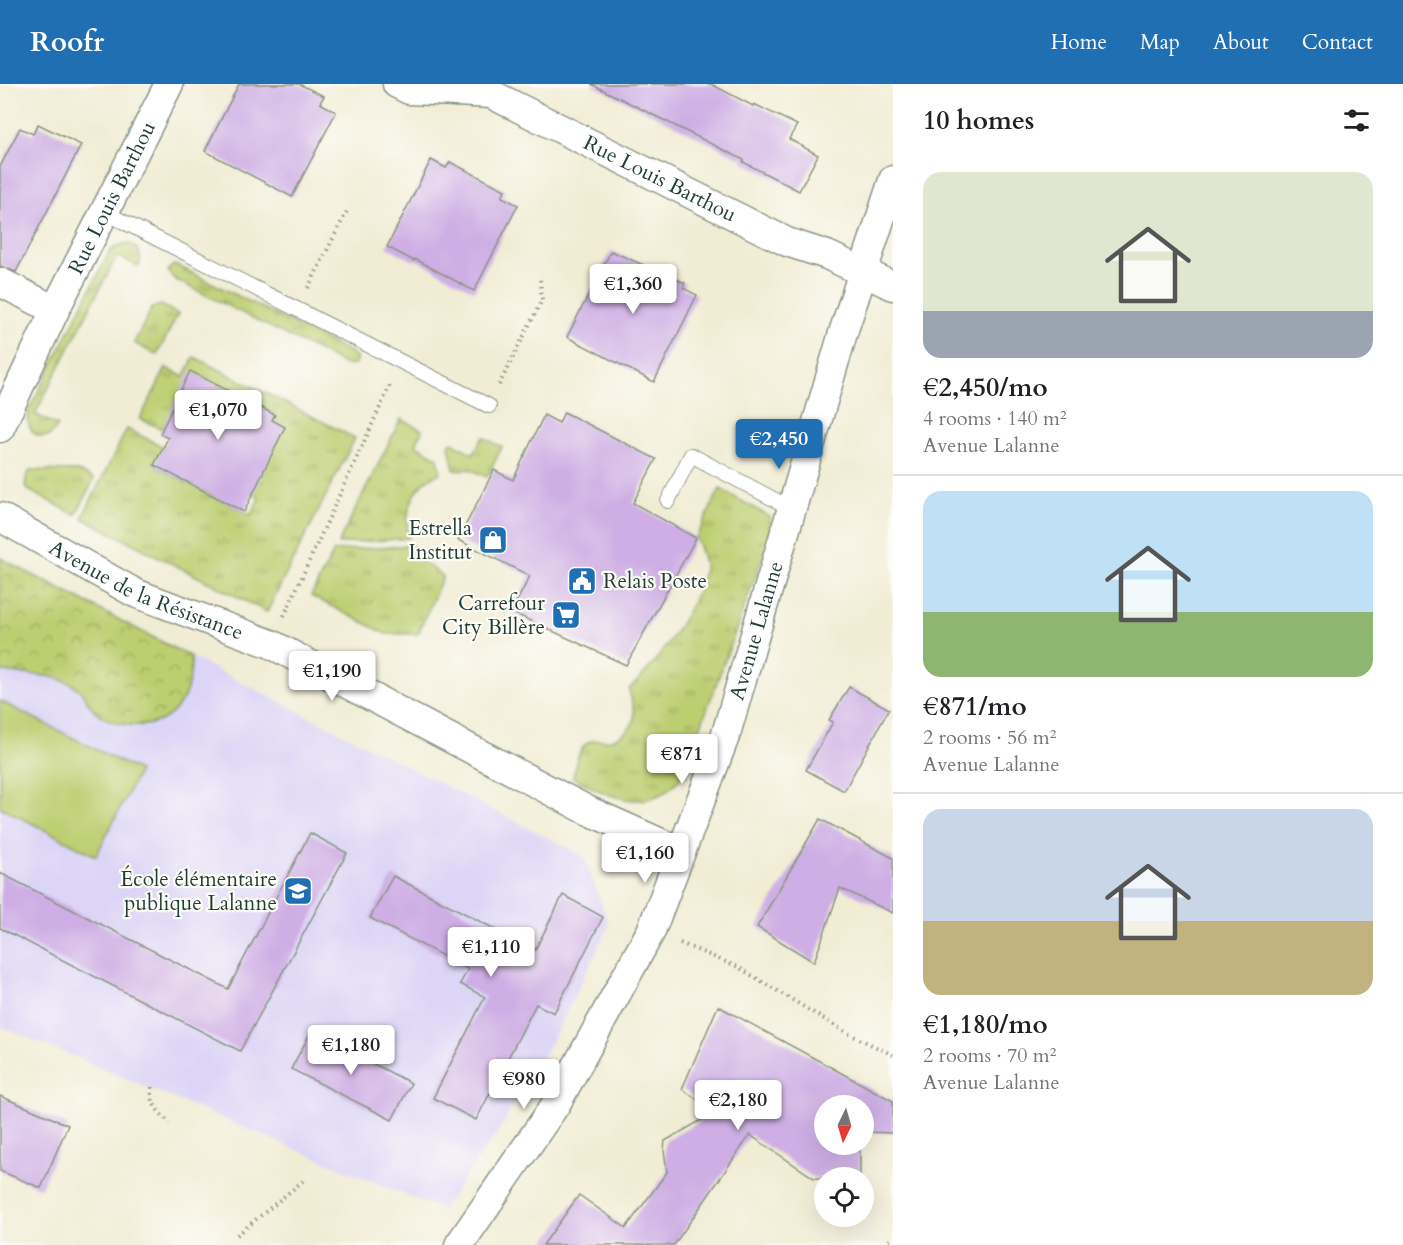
<!DOCTYPE html>
<meta charset="utf-8">
<style>
:root{--surface:#fff;--page:#f2f2f2;--text:#202124;--muted:#757577;--line:#e0e0e0;--accent:#1f6fb2}
body{margin:0;font-family:Cardo,serif;background:var(--page);color:var(--text);height:100vh;display:flex;flex-direction:column;font-size:22px;white-space:nowrap}
*{box-sizing:border-box;margin:0}
p{font-size:20px;color:var(--muted)}
.icon{flex:none;width:33px;height:33px;fill:none;stroke:currentColor;stroke-width:2;stroke-linecap:round;stroke-linejoin:round}
.map{position:relative;flex:1;overflow:hidden}
.details{display:flex;flex-direction:column;background:var(--surface);width:510px}
.details>*{flex:none}
.needle{width:39px;rotate:185deg}
.fabs{position:absolute;left:814px;top:1011px;display:grid;gap:12px}
.fabs a{display:grid;place-items:center;width:60px;height:60px;border-radius:50%;background:var(--surface);box-shadow:0 6px 24px #0002;font-size:30px}
.price{position:absolute;translate:-50% -51px;padding:0 14px;border-radius:6px;background:#fff;color:#222;font-size:20px;line-height:39px;filter:drop-shadow(0 2px 3px #0008)}
.price::after{content:'';position:absolute;left:50%;top:36px;width:18px;height:14px;margin-left:-9px;background:inherit;clip-path:polygon(0 0,100% 0,50% 100%)}
.price.active{background:var(--accent);color:#fff}
ul{padding:0;list-style:none}
li{display:grid;align-content:center;gap:12px;height:318px;padding:0 30px}
li+li{border-top:2px solid var(--line)}
li span{display:grid;place-items:center;height:186px;border-radius:18px;color:#555}
li>.icon{margin-inline-start:auto}
span .icon{width:108px;height:108px;fill:#fffc;stroke-width:1}
li b{font-size:26px}
h2{display:flex;justify-content:space-between;align-items:center;height:72px;padding:0 30px;font-size:26px}
header{display:flex;align-items:center;gap:36px;box-sizing:border-box;height:84px;padding:0 30px;background:var(--accent);color:#fff}
header strong{font-size:28px}
nav{display:flex;gap:33px;margin-inline-start:auto;font-size:21px}
main{display:flex;flex:1;min-height:0}
.map>svg:first-child{display:block}
</style>
<header>
<strong>Roofr</strong>
<nav><a>Home</a><a>Map</a><a>About</a><a>Contact</a></nav>
</header>
<main>
<div class="map">
<svg width="893" height="1161" viewBox="0 0 893 1161">
<defs>
<pattern id="grass-tufts" width="24" height="20" patternUnits="userSpaceOnUse" patternTransform="scale(1.5)"><rect width="24" height="20" fill="#bdce71"/><path d="M3 7l-1-3M5 7V3M7 7l1-3M15 17l-1-3M17 17v-4M19 17l1-3" fill="none" stroke="#99a85e"/></pattern>
<pattern id="park-crowns" width="20" height="18" patternUnits="userSpaceOnUse" patternTransform="scale(1.5)"><rect width="20" height="18" fill="#bdce71"/><path d="M2 6a3 3 0 1 1 6 0M12 15a3 3 0 1 1 6 0" fill="none" stroke="#99a85e"/></pattern>
</defs>
<rect width="100%" height="100%" fill="#fdfcf7"/>
<filter id="ink" filterUnits="userSpaceOnUse"><feTurbulence type="fractalNoise" baseFrequency=".0167" numOctaves="2"/><feDisplacementMap in="SourceGraphic" scale="12" xChannelSelector="R" yChannelSelector="G"/><feConvolveMatrix kernelMatrix="1 2 1 2 8 2 1 2 1" color-interpolation-filters="sRGB"/></filter>
<filter id="wash" filterUnits="userSpaceOnUse"><feTurbulence type="fractalNoise" baseFrequency=".008" numOctaves="4" result="noise"/><feDisplacementMap in="SourceGraphic" scale="24" xChannelSelector="R" yChannelSelector="G"/><feGaussianBlur stdDeviation="1.35" result="paint"/><feColorMatrix in="noise" values="0 0 0 0 0 0 0 0 0 0 0 0 0 0 0 0 0 1.4 0 .05"/><feComposite in="paint" operator="in"/></filter>
<g filter="url(#wash)">
<rect width="100%" height="100%" fill="#f1ecd4"/>
<polygon fill="#ddd5f6" points="0,476 584,772 609,841 558,946 501,1043 442,1126 0,942"/>
<g fill="url(#grass-tufts)" stroke="#6e8652" stroke-width="1.5">
<path d="M126 159C139 162 143 171 139 183L117 172 35 330 58 342 49 352C32 355 27 343 28 328L109 169 114 164Z"/>
<polygon points="173,181 178,182 350,268 356,273 356,279 351,281 346,281 174,195 168,187"/>
<polygon points="161,221 178,230 157,271 134,259 152,224"/>
<polygon points="194,273 355,354 267,528 82,434 127,345 164,363 155,382 251,431 259,414 253,410 275,330 258,321 255,328 234,309 218,301 180,343 167,336 162,345 140,335 166,284 184,293"/>
<path d="M401 335 422 346 416 361 438 374 441 389C414 397 403 429 409 454L338 460Z"/>
<polygon points="483,353 502,363 487,393 470,385 454,386 449,361 452,358 473,370"/>
<polygon points="30,386 78,387 94,395 76,431 30,407 25,403 26,394"/>
<path d="M720 405 770 433 772 447 683 691C649 733 613 714 573 694 575 683 577 668 586 660 593 654 601 657 609 656 613 656 617 653 621 651 643 638 632 624 629 605 655 583 699 519 704 485 705 475 699 463 696 454Z"/>
<polygon points="412,461 423,478 443,492 418,550 386,550 311,512 334,467"/>
</g>
<path fill="url(#park-crowns)" stroke="#6e8652" stroke-width="1.5" d="M0 474 191 573C192 613 174 645 130 641 120 640 109 637 100 631 88 624 86 610 76 603 54 587 25 593 0 587Z"/>
<polygon fill="#bdce71" stroke="#6e8652" stroke-width="1.5" points="0,617 139,687 96,772 0,723"/>
<g id="blocks">
<g fill="#ceaee4">
<polygon points="239,0 299,0 324,12 320,19 336,28 292,113 205,67"/>
<polygon points="591,0 711,0 753,22 754,20 797,41 789,55 818,71 799,107 743,78 744,76"/>
<polygon points="38,40 81,61 16,188 0,182 0,83 20,44 33,50"/>
<polygon points="431,76 446,84 450,78 505,106 502,113 518,121 474,207 415,175 414,177 387,163"/>
<polygon points="611,167 685,199 683,204 697,211 654,298 567,253"/>
<polygon points="190,287 275,331 272,336 285,343 244,428 154,381 168,354 160,350"/>
<polygon points="564,328 656,375 633,419 696,454 626,581 511,528 530,492 458,456 494,386 513,396 544,331 559,339"/>
<polygon points="849,603 889,625 844,707 806,686 833,638 829,636"/>
<polygon points="820,735 893,774 893,829 840,804 814,878 757,843"/>
<polygon points="310,749 347,769 240,967 0,844 0,789 228,905"/>
<polygon points="393,792 535,866 563,811 603,833 554,929 536,920 476,1036 433,1014 485,913 460,900 468,885 370,834"/>
<polygon points="718,922 893,1017 893,1049 864,1048 864,1022 825,1022 825,1060 860,1060 860,1094 814,1094 750,1051 674,1161 543,1161 579,1111 626,1144 667,1088 664,1066 665,1057 716,1028 682,1005"/>
<polygon points="311,948 411,999 392,1036 291,985"/>
<polygon points="0,1012 68,1041 41,1104 0,1087"/>
</g>
</g>
</g>
<g filter="url(#ink)">
<use href="#blocks" fill-opacity="0" stroke="#889484" stroke-width="1.5"/>
<g fill="none" stroke-linecap="round" stroke-linejoin="round">
<g stroke="#889484" stroke-width="16">
<g id="lane">
<polyline points="104,128 489,322"/>
<polyline points="668,417 691,371 792,425"/>
</g>
</g>
<g stroke="#889484" stroke-width="31">
<g id="street">
<polyline points="397,0 409,6 456,8 460,0"/>
<path id="s1" d="M456 8 491 10 787 158 827 171 893 202"/>
<polyline points="0,198 55,226"/>
<path id="s2" d="M0 344 55 226 169 0"/>
<path id="s3" d="M0 433 135 509 271 560 587 726 681 768"/>
<path id="s4" d="M459 1161 556 1020 651 847 726 650 843 249 893 96"/>
</g>
</g>
<g stroke="#889484" stroke-width="4" stroke-dasharray="1.5 4.5" stroke-linecap="butt">
<polyline points="308,204 347,127"/>
<polyline points="499,301 542,216 540,195"/>
<polyline points="284,532 391,299"/>
<polyline points="680,859 738,883 847,949 893,971"/>
<path d="M152 1003C150 1021 158 1027 170 1039"/>
<polyline points="237,1151 303,1097"/>
<polyline points="885,1161 893,1153"/>
</g>
<use href="#lane" stroke="#fff" stroke-width="14"/>
<use href="#street" stroke="#fff" stroke-width="28"/>
</g>
</g>
<defs>
<g id="shop-square" transform="scale(1.5)"><rect x="-9" y="-9" width="18" height="18" rx="4" fill="#1f6fb2" stroke="#fdfcf7"/><path d="M-5-2.5h2.3a2.7 3.5 0 0 1 5.4 0H5L5.5 6h-11ZM-1.5-2.5h3a1.5 2.3 0 0 0-3 0Z" fill="#fff"/></g>
<g id="civic-square" transform="scale(1.5)"><rect x="-9" y="-9" width="18" height="18" rx="4" fill="#1f6fb2" stroke="#fdfcf7"/><path d="M-.6-6.5H3V-4.5H.6V-3L4-1V1h2V6H-6V1h2V-1L-.6-3ZM-1.2 2.5V6h2.4V2.5Z" fill="#fff"/></g>
<g id="supermarket-square" transform="scale(1.5)"><rect x="-9" y="-9" width="18" height="18" rx="4" fill="#1f6fb2" stroke="#fdfcf7"/><path d="M-6-5.5h2.5l.6 2H6L4.5 2H-2.5L-4.4-4H-6ZM-1.5 3.2a1.3 1.3 0 1 0 .1 0ZM3 3.2a1.3 1.3 0 1 0 .1 0Z" fill="#fff"/></g>
<g id="school-square" transform="scale(1.5)"><rect x="-9" y="-9" width="18" height="18" rx="4" fill="#1f6fb2" stroke="#fdfcf7"/><path d="M0-5L7-2L0 1L-7-2ZM-4 1L0 2.5L4 1V4Q0 6-4 4Z" fill="#fff"/></g>
</defs>
<g fill-rule="evenodd">
<use href="#shop-square" x="493" y="456"/>
<use href="#civic-square" x="582" y="497"/>
<use href="#supermarket-square" x="566" y="531"/>
<use href="#school-square" x="298" y="807"/>
</g>
<g text-anchor="middle" dominant-baseline="central" stroke-width="4.5" stroke-linejoin="round" paint-order="stroke">
<g font-size="21" fill="#1f3d34" stroke="#fdfcf7">
<text stroke="none"><textPath href="#s1" startOffset="224">Rue Louis Barthou</textPath></text>
<text stroke="none"><textPath href="#s2" startOffset="256">Rue Louis Barthou</textPath></text>
<text stroke="none"><textPath href="#s3" startOffset="164">Avenue de la Résistance</textPath></text>
<text stroke="none"><textPath href="#s4" startOffset="687">Avenue Lalanne</textPath></text>
</g>
<g font-size="21" fill="#1f3d34" stroke="#fdfcf7" text-anchor="end">
<text x="472" y="444">Estrella<tspan x="472" dy="24">Institut</tspan></text>
<text x="603" y="497" text-anchor="start">Relais Poste</text>
<text x="545" y="519">Carrefour<tspan x="545" dy="24">City Billère</tspan></text>
<text x="277" y="795">École élémentaire<tspan x="277" dy="24">publique Lalanne</tspan></text>
</g>
</g>
</svg>
<div class="fabs">
<a><svg class="needle" viewBox="-14 -14 28 28"><path d="M0-13l5 13h-10z" fill="#e53935"/><path d="M0 13l5-13h-10z" fill="#757577"/></svg></a>
<a><svg class="icon" aria-label="locate" viewBox="0 0 24 24"><circle cx="12" cy="12" r="6"/><path d="M12 2v4M12 18v4M2 12h4M18 12h4"/></svg></a>
</div>
<b class="price" style="left:633px;top:231px">€1,360</b>
<b class="price" style="left:218px;top:357px">€1,070</b>
<b class="price active" style="left:779px;top:386px">€2,450</b>
<b class="price" style="left:332px;top:618px">€1,190</b>
<b class="price" style="left:682px;top:701px">€871</b>
<b class="price" style="left:645px;top:800px">€1,160</b>
<b class="price" style="left:491px;top:894px">€1,110</b>
<b class="price" style="left:351px;top:992px">€1,180</b>
<b class="price" style="left:524px;top:1026px">€980</b>
<b class="price" style="left:738px;top:1047px">€2,180</b>
</div>
<section class="details">
<h2>10 homes<svg class="icon" aria-label="filters" viewBox="0 0 24 24"><path d="M4 7h16M4 17h16"/><circle cx="9" cy="7" r="2"/><circle cx="15" cy="17" r="2"/></svg></h2>
<ul>
<li><span style="background:linear-gradient(#dfe7d0 75%,#9aa5b1 0)"><svg class="icon" aria-label="home" viewBox="0 0 24 24"><path d="M3 11l9-7 9 7M6 9v11h12V9"/></svg></span><div><b>€2,450/mo</b><p>4 rooms · 140 m²</p><p>Avenue Lalanne</p></div></li>
<li><span style="background:linear-gradient(#bfe0f5 65%,#8fb573 0)"><svg class="icon" aria-label="home" viewBox="0 0 24 24"><path d="M3 11l9-7 9 7M6 9v11h12V9"/></svg></span><div><b>€871/mo</b><p>2 rooms · 56 m²</p><p>Avenue Lalanne</p></div></li>
<li><span style="background:linear-gradient(#c9d6e8 60%,#c2b280 0)"><svg class="icon" aria-label="home" viewBox="0 0 24 24"><path d="M3 11l9-7 9 7M6 9v11h12V9"/></svg></span><div><b>€1,180/mo</b><p>2 rooms · 70 m²</p><p>Avenue Lalanne</p></div></li>
</ul>
</section>
</main>
